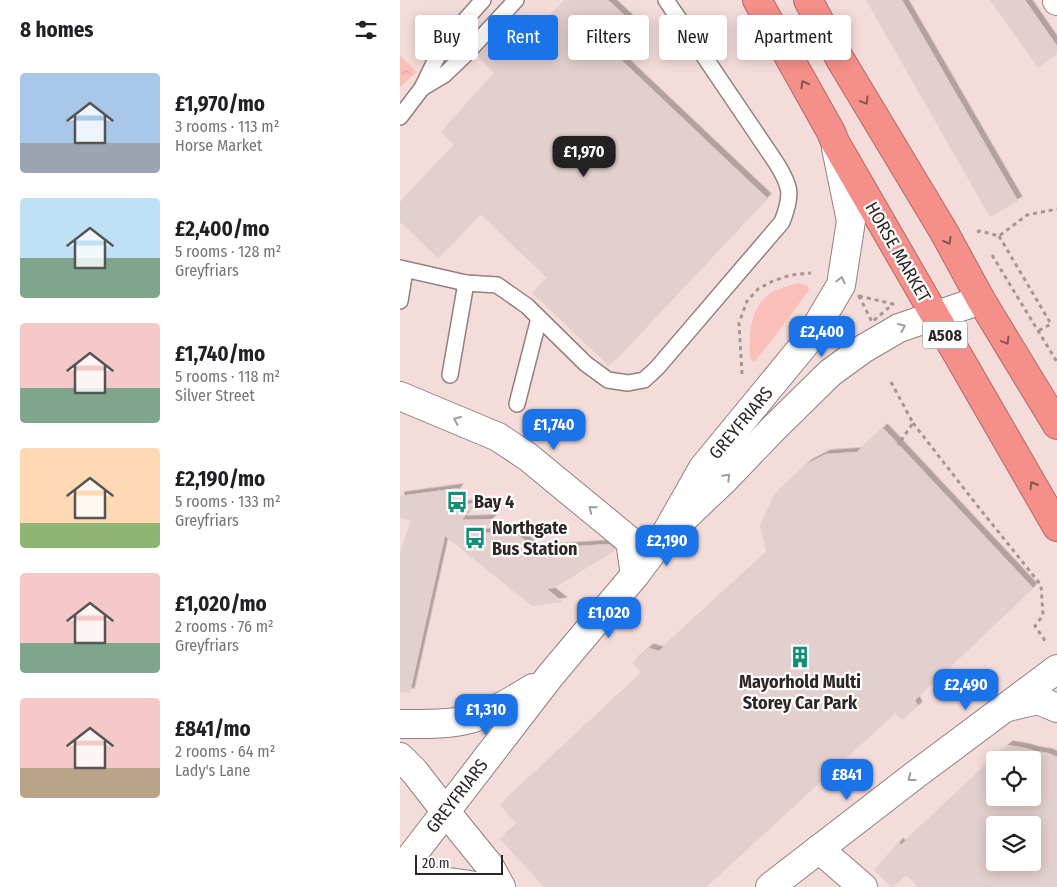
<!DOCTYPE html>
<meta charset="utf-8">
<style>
:root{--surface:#fff;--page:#f2f2f2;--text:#202124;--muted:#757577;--accent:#1a73e8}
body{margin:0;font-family:"Fira Sans Condensed",sans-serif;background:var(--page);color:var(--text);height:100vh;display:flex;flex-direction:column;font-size:19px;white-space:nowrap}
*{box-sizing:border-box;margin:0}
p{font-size:16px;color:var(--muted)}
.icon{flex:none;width:28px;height:28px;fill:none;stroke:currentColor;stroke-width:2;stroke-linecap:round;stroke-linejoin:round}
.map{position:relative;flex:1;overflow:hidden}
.details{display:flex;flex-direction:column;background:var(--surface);width:400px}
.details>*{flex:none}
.hud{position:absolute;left:15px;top:15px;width:475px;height:45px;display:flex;gap:10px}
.fabs{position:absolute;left:586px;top:751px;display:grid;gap:10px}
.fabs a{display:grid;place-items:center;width:55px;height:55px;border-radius:5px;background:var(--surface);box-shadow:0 2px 12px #0003;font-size:25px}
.scale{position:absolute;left:15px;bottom:12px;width:88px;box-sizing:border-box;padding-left:5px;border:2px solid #2d2625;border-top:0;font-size:14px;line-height:18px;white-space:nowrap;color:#2d2625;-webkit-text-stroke:4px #fff;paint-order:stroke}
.price{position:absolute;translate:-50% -42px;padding:0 11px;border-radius:10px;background:var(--accent);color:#fff;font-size:16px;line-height:32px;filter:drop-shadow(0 1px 2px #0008)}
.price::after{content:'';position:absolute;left:50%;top:30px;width:15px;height:11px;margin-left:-8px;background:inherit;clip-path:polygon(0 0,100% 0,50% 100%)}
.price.on{background:#222;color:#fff}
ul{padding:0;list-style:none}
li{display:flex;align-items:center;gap:15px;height:125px;padding:0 20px}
li span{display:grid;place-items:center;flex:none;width:140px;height:100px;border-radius:5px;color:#555}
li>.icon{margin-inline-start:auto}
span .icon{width:60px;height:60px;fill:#fffc;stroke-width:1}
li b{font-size:21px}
h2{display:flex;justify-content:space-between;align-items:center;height:60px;padding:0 20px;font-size:21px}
.pill{padding:0 18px;border-radius:5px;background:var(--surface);box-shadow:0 2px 12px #0003;font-size:18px;line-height:45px}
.pill.on{background:var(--accent);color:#fff}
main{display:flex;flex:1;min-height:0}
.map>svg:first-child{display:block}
</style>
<main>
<section class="details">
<h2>8 homes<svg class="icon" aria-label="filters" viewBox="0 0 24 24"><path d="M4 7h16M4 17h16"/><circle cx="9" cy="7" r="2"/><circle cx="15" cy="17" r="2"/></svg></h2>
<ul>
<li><span style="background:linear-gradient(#a9c7e8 70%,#9aa5b1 0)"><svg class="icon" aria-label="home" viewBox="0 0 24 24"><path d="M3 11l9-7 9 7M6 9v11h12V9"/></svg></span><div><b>£1,970/mo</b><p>3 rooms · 113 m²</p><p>Horse Market</p></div></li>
<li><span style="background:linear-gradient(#bfe0f5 60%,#7fa58c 0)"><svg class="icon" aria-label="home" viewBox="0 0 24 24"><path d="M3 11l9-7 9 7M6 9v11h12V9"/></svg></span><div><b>£2,400/mo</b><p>5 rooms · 128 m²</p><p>Greyfriars</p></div></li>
<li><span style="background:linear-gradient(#f6c9c9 65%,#7fa58c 0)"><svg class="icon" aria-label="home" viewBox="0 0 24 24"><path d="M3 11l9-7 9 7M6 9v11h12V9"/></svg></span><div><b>£1,740/mo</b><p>5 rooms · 118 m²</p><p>Silver Street</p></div></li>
<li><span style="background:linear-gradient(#ffd9b3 75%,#8fb573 0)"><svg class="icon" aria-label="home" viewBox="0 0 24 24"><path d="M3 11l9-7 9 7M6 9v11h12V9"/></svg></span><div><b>£2,190/mo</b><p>5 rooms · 133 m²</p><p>Greyfriars</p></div></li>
<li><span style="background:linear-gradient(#f6c9c9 70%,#7fa58c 0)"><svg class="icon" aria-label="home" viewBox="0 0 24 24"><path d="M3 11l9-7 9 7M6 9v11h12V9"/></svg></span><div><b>£1,020/mo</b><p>2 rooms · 76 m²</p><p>Greyfriars</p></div></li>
<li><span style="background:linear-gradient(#f6c9c9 70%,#b9a48a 0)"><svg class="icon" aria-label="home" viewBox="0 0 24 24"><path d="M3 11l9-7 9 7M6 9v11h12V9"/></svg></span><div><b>£841/mo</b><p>2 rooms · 64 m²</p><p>Lady's Lane</p></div></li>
</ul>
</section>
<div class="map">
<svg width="657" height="887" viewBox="0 0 657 887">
<defs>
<pattern id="park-crowns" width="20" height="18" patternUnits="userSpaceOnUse" patternTransform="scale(1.25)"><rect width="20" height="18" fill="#fbbfba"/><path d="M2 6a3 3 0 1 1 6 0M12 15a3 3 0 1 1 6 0" fill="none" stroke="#d7a4a0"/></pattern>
<filter id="shadow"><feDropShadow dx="4.5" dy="-4.5" stdDeviation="0" flood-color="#0004"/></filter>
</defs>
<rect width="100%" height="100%" fill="#feedec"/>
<path fill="#f4dcda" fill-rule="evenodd" d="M0 0H657V887H0ZM595 760H632V798H595ZM595 825H632V862H595Z"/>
<path fill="#fbbfba" d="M398 283 407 285 409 290 372 340 354 362 350 358C349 339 349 318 361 302 364 299 366 296 369 294 378 288 389 286 398 283Z"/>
<polygon fill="url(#park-crowns)" points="0,55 17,72 0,87"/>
<g fill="#e3cfcd" fill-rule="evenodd" filter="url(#shadow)">
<polygon points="165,0 208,0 241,31 217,56 367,198 209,366 132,293 147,278 80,214 38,258 0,222 0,202 54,145 41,132 94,73 77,56 98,33 116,50"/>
<polygon points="466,0 502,0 618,201 590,217"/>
<polygon points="590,0 625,0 657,46 657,54 638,68"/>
<polygon points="483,428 633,588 515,700 518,706 502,720 495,713 306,887 144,887 100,839 117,824 100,805 242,673 232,663 249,648 259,651 366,553 360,525 374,495 407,464 426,454 457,452"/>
<polygon points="59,488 45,508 75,503 62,520 92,519 79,533 115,532 135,549 209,544 216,550 154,588 147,589 163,602 132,606 45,536 10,693 0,692 0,552 11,521 0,517 0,496"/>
<path d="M608 745 625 748 635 751 648 753 657 757V887H518L507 875 492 887H491L474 870 499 842 501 845ZM595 760H632V798H595ZM595 825H632V862H595Z"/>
</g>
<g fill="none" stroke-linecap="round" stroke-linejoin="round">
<g stroke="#93817f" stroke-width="18">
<g id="lane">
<polyline points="22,88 44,75 65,55 116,0"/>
<polyline points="0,117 22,88 39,53 52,35 83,0"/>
<path d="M0 268 66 283 97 285 127 306 186 364 208 380 228 383 244 380 257 368 382 222C393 194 391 186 375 161L266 0"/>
<polyline points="0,301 5,270"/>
<polyline points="50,375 66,283"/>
<polyline points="117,404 139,318"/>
</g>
</g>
<g stroke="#93817f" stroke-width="30">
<g id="street">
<polyline points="657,0 657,1"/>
<polyline points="0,396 98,437 128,457 230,541 235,575"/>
<polyline points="285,517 325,479 373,429 430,373 463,349 499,328 581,300"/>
<polyline points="608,707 638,700 657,708"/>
<path d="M0 724C20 724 51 725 70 719 94 712 112 701 133 688"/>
<polyline points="0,757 14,771 46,812 89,865 101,887"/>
<polyline points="419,849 463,887"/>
<polyline points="0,871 150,676 235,575 265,535 303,468 409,339 441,285 451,221 436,148"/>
<path d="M6 887C29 878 55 882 79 887"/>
<polyline points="370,887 515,775 657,669"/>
</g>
</g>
<g stroke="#af6a66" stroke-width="30">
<g id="highway">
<polyline points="357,0 431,132 435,142 657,527"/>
<polyline points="408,0 440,59 544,232 581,300 657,425"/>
</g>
</g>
<g stroke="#a49796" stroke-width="3" stroke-dasharray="4 4" stroke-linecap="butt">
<polyline points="577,232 580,231 599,236 627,215 657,209"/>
<polyline points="599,236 651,324 638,331"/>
<polyline points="592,255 657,362"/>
<polygon points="459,296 493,304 472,322"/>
<polyline points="342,374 339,323 347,301 358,289 373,281 391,275 411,273"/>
<polyline points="491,382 513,423 498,445"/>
<polyline points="513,423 576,504 641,585 643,615 635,626 646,642"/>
</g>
<use href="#lane" stroke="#fff" stroke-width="15"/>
<use href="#street" stroke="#fff" stroke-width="28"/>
<use href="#highway" stroke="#f58f89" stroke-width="28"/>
</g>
<defs><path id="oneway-chevron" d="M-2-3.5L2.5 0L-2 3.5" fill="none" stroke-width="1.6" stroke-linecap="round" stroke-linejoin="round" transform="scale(1.25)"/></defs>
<g stroke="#875552">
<use href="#oneway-chevron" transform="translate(404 84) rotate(-119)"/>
<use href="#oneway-chevron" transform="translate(465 101) rotate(59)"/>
<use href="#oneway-chevron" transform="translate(548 241) rotate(61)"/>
<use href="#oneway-chevron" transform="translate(606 341) rotate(59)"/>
<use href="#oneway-chevron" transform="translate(633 485) rotate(-120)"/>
</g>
<g stroke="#a09d9d">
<use href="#oneway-chevron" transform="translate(441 280) rotate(-77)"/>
<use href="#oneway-chevron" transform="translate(502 327) rotate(-23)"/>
<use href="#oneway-chevron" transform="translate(57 420) rotate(-157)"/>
<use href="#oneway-chevron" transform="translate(327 477) rotate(-45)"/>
<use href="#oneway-chevron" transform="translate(192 509) rotate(-141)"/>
<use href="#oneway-chevron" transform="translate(511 778) rotate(143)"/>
</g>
<defs>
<g id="bus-bare" transform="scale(1.725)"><path d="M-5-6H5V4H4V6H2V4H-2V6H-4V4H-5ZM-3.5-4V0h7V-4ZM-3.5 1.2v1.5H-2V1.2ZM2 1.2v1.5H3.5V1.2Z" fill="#0f9076" stroke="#fff" stroke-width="2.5" paint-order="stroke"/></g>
<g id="building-bare" transform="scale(1.725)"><path d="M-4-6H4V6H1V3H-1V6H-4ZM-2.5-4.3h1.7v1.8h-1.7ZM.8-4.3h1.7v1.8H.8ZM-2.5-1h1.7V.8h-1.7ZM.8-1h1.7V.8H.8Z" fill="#0f9076" stroke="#fff" stroke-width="2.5" paint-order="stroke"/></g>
</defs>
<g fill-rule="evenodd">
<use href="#bus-bare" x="57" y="502"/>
<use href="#bus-bare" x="75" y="538"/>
<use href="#building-bare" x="400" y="657"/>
</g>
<g text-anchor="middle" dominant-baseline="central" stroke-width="4.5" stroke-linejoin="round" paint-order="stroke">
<rect fill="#fff" stroke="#6c6766" stroke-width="1" x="522.5" y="321.5" width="45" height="27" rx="4"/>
<g font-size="16" font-weight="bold" fill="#2d2625">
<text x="545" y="335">A508</text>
</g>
<g font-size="18" fill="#2d2625" stroke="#fff">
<text transform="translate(498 252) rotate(60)">HORSE MARKET</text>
<text transform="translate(341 423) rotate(-50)">GREYFRIARS</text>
<text transform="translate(57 796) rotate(-52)">GREYFRIARS</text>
</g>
<g font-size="18" font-weight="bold" fill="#2d2625" stroke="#fff" text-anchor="start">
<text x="74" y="502">Bay 4</text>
<text x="92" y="528">Northgate<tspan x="92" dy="21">Bus Station</tspan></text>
<text x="400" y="682" text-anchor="middle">Mayorhold Multi<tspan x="400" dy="21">Storey Car Park</tspan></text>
</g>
</g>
</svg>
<div class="fabs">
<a><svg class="icon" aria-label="locate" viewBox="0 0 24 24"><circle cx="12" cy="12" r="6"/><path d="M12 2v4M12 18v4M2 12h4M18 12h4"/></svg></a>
<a><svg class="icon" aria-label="layers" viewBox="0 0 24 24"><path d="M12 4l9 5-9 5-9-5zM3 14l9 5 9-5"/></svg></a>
</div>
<div class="scale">20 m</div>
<b class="price on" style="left:184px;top:178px">£1,970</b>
<b class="price" style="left:422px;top:358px">£2,400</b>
<b class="price" style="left:154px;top:451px">£1,740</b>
<b class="price" style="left:267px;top:567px">£2,190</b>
<b class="price" style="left:209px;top:639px">£1,020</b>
<b class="price" style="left:566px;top:711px">£2,490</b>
<b class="price" style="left:86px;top:736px">£1,310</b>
<b class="price" style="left:447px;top:801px">£841</b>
<div class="hud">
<a class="pill">Buy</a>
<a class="pill on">Rent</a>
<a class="pill">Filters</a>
<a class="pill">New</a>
<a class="pill">Apartment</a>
</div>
</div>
</main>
